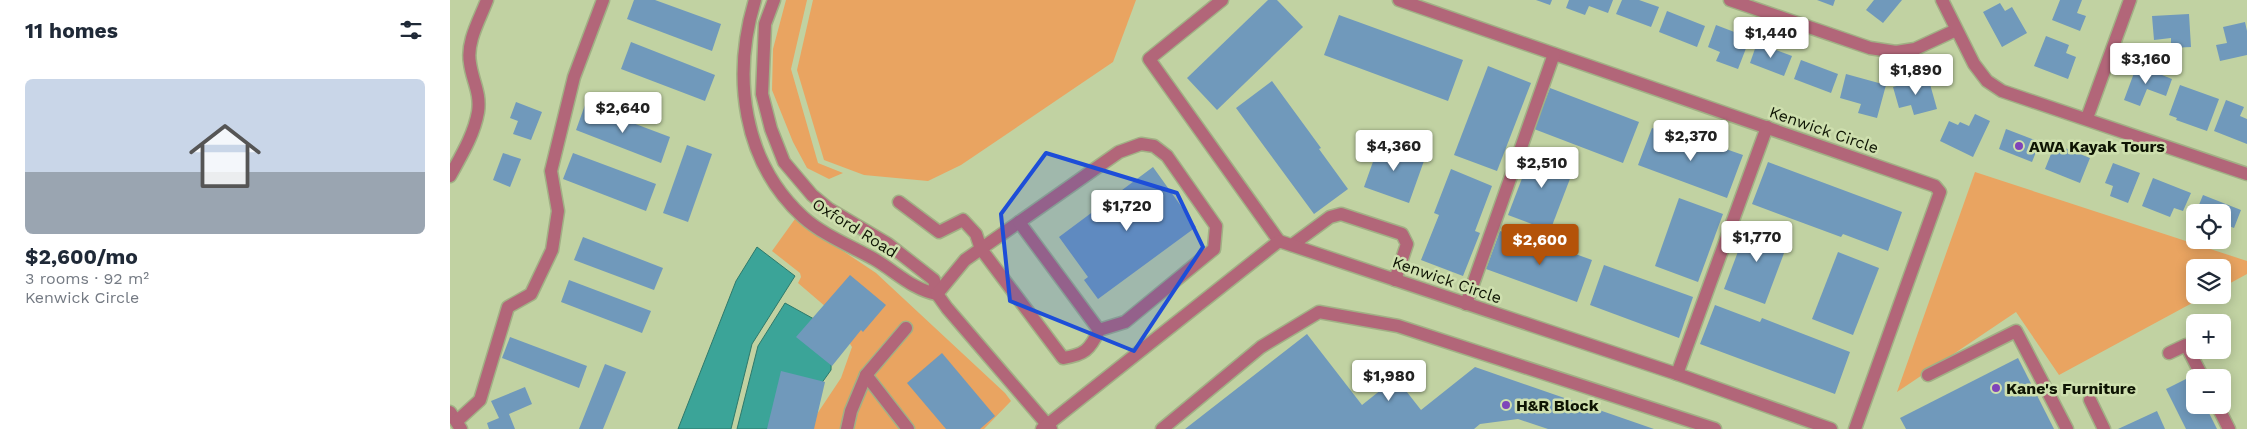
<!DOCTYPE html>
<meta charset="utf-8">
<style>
:root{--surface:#fff;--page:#f2f2f3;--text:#1f2937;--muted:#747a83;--line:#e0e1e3;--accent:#b45309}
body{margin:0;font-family:"Work Sans",sans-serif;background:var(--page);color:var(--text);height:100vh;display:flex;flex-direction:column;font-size:19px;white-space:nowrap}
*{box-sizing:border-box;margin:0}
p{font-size:16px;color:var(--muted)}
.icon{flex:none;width:28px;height:28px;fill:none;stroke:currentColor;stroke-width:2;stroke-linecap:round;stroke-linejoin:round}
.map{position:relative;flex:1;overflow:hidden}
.panel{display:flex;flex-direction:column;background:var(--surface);width:450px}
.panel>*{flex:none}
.controls{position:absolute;left:1736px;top:204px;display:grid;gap:10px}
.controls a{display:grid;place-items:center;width:45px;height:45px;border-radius:8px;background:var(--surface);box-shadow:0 2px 12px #0003;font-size:25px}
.price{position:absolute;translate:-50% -42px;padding:0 11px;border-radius:5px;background:#fff;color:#222;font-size:16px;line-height:32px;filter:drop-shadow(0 1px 2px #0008)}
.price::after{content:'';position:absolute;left:50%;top:30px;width:15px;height:11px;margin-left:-8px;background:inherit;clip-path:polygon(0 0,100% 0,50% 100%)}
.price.on{background:var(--accent);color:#fff}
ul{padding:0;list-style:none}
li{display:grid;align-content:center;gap:10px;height:265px;padding:0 25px}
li+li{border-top:1px solid var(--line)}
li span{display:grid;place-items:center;height:155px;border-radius:8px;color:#555}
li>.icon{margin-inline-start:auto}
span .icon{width:90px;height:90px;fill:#fffc;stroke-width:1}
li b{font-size:21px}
h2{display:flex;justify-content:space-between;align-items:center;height:60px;padding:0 25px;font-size:21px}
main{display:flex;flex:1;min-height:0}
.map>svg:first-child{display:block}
</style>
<main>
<section class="panel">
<h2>11 homes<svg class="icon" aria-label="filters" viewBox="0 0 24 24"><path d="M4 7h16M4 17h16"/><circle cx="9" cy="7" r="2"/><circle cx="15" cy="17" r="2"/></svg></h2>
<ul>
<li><span style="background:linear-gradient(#c9d6e8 60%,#9aa5b1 0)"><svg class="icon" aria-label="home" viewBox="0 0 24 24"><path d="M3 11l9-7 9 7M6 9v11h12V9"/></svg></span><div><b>$2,600/mo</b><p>3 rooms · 92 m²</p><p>Kenwick Circle</p></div></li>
</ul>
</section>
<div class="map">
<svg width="1797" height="429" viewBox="0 0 1797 429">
<rect width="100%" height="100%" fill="#c1d2a2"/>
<g fill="#e9a461">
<polygon points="336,0 357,0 341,69 368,163 393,173 379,179 357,168 343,142 322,90 323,49"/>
<polygon points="363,0 686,0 663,62 511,165 478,181 414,175 374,160 347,70"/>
<polygon points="1525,172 1797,261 1797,274 1773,287 1772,268 1745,268 1745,295 1757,295 1609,375 1566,312 1447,392"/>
<polygon points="345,219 426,273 555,393 561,401 534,429 357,429 391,378 402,347 376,307 348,283 351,277 350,273 322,251"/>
</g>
<g fill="#3ba498" stroke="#2e796b">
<polygon points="307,247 345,276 302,344 281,429 228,429 286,281"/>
<polygon points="335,303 382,329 381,370 339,429 287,429 308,346"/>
</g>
<g fill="#7099bb">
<polygon points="184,0 205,0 271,24 262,51 177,19"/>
<polygon points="818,0 827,0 853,27 767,110 737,78"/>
<polygon points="1086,0 1102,0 1100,5"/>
<polygon points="1119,0 1163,0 1158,13 1139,6 1135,15 1116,8"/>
<polygon points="1172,0 1189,0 1209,7 1201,27 1166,14"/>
<polygon points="1367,0 1385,0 1383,6"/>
<polygon points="1424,0 1452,0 1433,23 1416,10"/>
<polygon points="1610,0 1632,0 1627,13 1636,16 1630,31 1602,20"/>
<polygon points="1550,3 1555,11 1562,7 1577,33 1552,47 1533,12"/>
<polygon points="1217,11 1255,26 1247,47 1209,32"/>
<polygon points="1739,14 1741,47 1721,48 1721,38 1704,40 1702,16"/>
<polygon points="889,15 1013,60 998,101 874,55"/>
<polygon points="1795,22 1797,31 1797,55 1770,61 1766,45 1777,43 1773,27"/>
<polygon points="1266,25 1300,38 1288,69 1266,61 1270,52 1258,47"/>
<polygon points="1596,36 1619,45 1616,53 1626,57 1618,79 1584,66"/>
<polygon points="181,42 265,75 255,101 171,69"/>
<polygon points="1307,43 1342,56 1334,76 1300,63"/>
<polygon points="1351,60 1388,74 1381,93 1344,79"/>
<polygon points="1687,65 1722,79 1716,96 1697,89 1690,106 1674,100"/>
<polygon points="1038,66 1081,83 1047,171 1004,155"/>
<polygon points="1396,74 1436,85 1427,118 1408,113 1411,104 1390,98"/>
<polygon points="1478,77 1487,109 1464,115 1461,105 1449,108 1443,87"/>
<polygon points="822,81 871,148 869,149 898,189 864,214 786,108"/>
<polygon points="1730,85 1769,99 1757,131 1726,120 1727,118 1719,115"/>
<polygon points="1100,88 1189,122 1173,163 1084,129"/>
<polygon points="1776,100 1794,107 1790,116 1797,119 1797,144 1764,131"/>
<polygon points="66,102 92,112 81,140 63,134 68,121 60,118"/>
<polygon points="135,105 220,137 211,163 126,130"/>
<polygon points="1525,114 1540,121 1523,157 1490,141 1499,121 1508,125 1510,122 1519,126"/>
<polygon points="1202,128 1248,144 1250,140 1293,155 1277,198 1188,165"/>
<polygon points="1556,129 1590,142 1582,162 1549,149"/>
<polygon points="930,142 975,158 959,203 914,187"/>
<polygon points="1605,144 1640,158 1630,183 1595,169"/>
<polygon points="237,145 262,154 238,222 213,213"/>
<polygon points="1084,147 1126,163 1100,231 1058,215"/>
<polygon points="53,153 71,159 60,187 43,180"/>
<polygon points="123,153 206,184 196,211 113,179"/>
<polygon points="1318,162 1452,212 1438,251 1393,234 1391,237 1302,204"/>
<polygon points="1663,163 1690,173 1678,203 1660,196 1663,186 1655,183"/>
<polygon points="703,167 746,227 648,299 634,280 638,277 609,237"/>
<polygon points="1001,169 1042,186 1025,231 1030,233 1013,276 971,260 989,215 984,213"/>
<polygon points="1703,178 1741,193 1733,211 1724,208 1720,217 1692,206"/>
<polygon points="1753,195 1791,210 1784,228 1774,224 1772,229 1772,212 1746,212"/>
<polygon points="1229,198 1273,214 1248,282 1205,266"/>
<polygon points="1299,222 1340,237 1315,304 1274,289"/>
<polygon points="1050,231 1097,248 1098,244 1142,260 1127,302 1036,269"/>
<polygon points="133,237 213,268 204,290 124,260"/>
<polygon points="1388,252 1429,268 1403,335 1362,319"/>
<polygon points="1154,265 1243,297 1229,338 1140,305"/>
<polygon points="400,275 436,305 413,332 411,330 382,366 346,337"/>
<polygon points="119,280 201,311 192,333 111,302"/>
<polygon points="1265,305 1310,322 1312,318 1400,352 1385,394 1250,344"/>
<polygon points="857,334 912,405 946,378 971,410 1025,367 1204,429 1098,429 1068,419 1030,424 1024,429 735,429"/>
<polygon points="60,337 137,366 129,388 52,358"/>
<polygon points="492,353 545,416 530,429 496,429 457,383"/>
<polygon points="1568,358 1604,429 1456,429 1450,418"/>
<polygon points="155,364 176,372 153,429 129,429"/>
<polygon points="331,371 375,382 364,429 317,429"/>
<polygon points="1740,377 1745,386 1745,405 1755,405 1767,429 1736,429 1716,389"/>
<polygon points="75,387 82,404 59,414 65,429 39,429 37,423 49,418 41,401"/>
<polygon points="1707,411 1715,429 1668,429"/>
</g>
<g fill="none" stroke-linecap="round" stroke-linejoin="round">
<g stroke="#a1b085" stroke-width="15">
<g id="minor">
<path d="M305 0C282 76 292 161 353 217 373 235 401 246 424 259 445 271 463 290 487 294"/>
<polyline points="324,0 315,24 312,94 321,129 334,162 362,195 379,209 438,244 484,280 487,294 497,308 601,429"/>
<polyline points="772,0 699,59 829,241"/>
<polyline points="949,0 1485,186 1490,192 1405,429"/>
<polyline points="1280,0 1420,48 1446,52 1465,49 1506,30"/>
<polyline points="1492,0 1524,64 1537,81 1552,91 1797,174"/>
<polyline points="1637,118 1680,0"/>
<path d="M0 176C11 156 24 135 28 112 31 93 22 80 20 63 16 42 30 19 37 0"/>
<path d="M449 202 489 232 513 220 526 234 531 249 613 358C634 355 640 350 649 330L675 322 764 249 766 226 717 156 704 146 691 144 669 152 515 260 487 294"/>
<polyline points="569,222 649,330"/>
<polyline points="842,245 880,217 891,214 952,234 957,244 945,280"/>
<polyline points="1016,304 1104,54"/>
<polyline points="1719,353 1736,345 1753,378"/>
<polyline points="1227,374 1317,127"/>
<polyline points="416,375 458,429"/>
<polyline points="1478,375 1566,331 1617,429"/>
<polyline points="1640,400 1654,429"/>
<polyline points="1767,405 1779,429"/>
<polyline points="0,412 11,429"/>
<polyline points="7,421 30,400 58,307 81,294 102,250 108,211 101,171 124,77 153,0"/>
<polyline points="397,429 401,411 416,375 456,328"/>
<polyline points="592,429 829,241 1227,374 1381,429"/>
<polyline points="712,429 811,347 869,312 948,326 1265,429"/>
</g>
</g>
<use href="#minor" stroke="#b26679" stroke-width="12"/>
</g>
<path fill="#1d4ed8" fill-opacity="0.2" stroke="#1d4ed8" stroke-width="4" stroke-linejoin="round" d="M596 153 727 193 753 247 684 351 560 301 551 214Z"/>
<g fill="#7f44ba" stroke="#cedfae" stroke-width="2">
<circle cx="1569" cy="146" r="5"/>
<circle cx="1546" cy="388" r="5"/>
<circle cx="1056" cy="405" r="5"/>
</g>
<g text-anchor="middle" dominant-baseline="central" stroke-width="5" stroke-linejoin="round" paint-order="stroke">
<g font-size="16" fill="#0e1403" stroke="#cedfae">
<text transform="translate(1374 130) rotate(19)">Kenwick Circle</text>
<text transform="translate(405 228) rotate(32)">Oxford Road</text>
<text transform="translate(997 280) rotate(19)">Kenwick Circle</text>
</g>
<g font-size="16" font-weight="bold" fill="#0e1403" stroke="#cedfae" text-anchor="start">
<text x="1579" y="146">AWA Kayak Tours</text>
<text x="1556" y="388">Kane's Furniture</text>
<text x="1066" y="405">H&amp;R Block</text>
</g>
</g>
</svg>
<div class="controls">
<a><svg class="icon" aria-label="locate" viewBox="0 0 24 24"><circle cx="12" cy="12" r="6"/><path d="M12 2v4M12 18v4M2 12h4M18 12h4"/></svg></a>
<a><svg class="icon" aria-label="layers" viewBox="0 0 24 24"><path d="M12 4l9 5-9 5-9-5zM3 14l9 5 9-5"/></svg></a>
<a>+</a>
<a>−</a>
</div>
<b class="price" style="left:1321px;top:59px">$1,440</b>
<b class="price" style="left:1696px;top:85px">$3,160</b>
<b class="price" style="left:1466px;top:96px">$1,890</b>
<b class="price" style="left:173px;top:134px">$2,640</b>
<b class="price" style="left:1241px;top:162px">$2,370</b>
<b class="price" style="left:944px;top:172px">$4,360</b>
<b class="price" style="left:1092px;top:189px">$2,510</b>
<b class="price" style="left:677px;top:232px">$1,720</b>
<b class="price" style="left:1307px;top:263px">$1,770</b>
<b class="price on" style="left:1090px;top:266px">$2,600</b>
<b class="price" style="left:939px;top:402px">$1,980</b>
</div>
</main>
